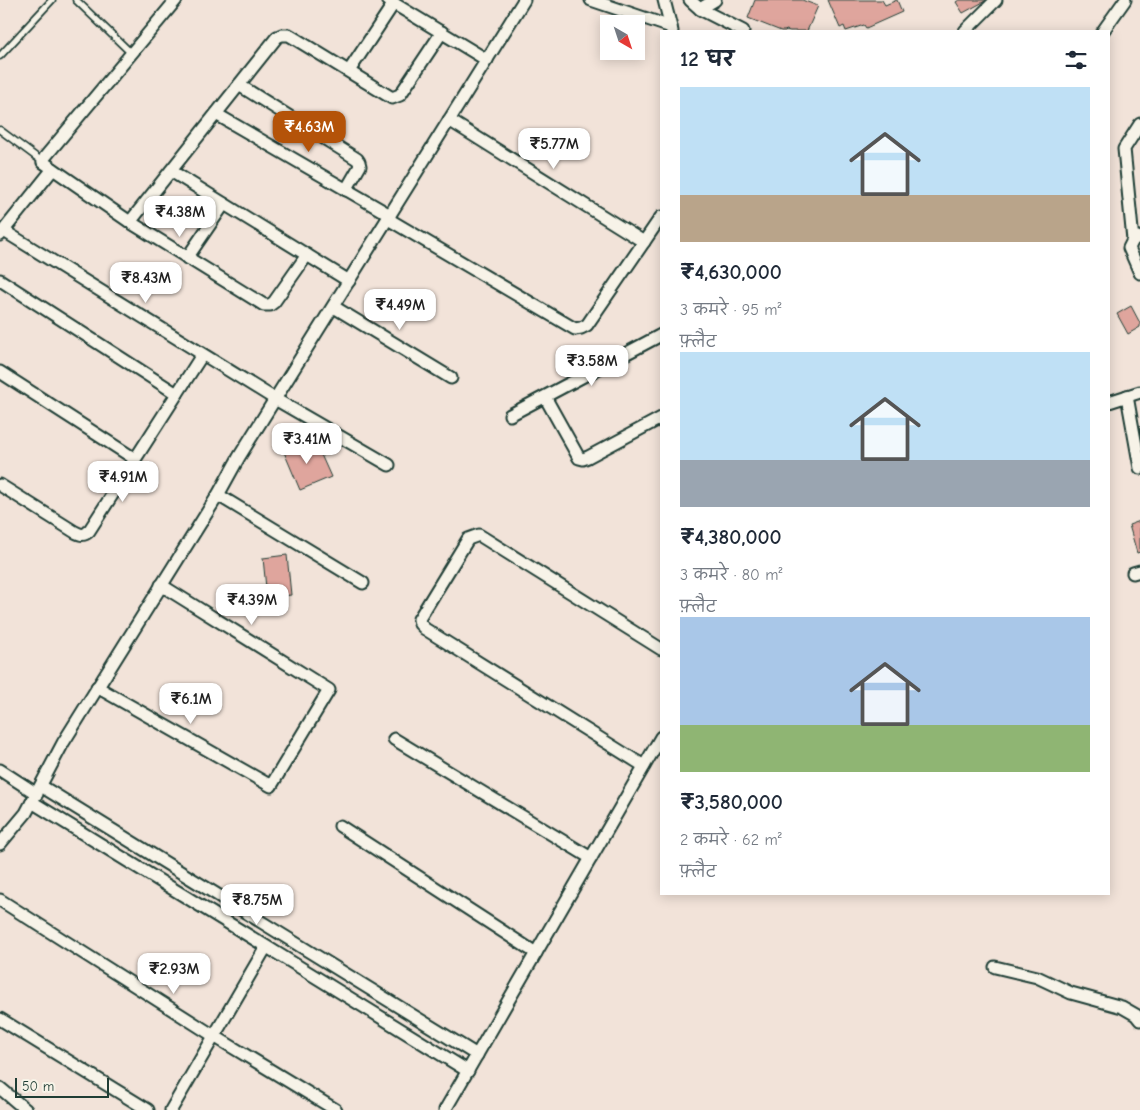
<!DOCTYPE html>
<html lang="hi">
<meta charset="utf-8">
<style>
:root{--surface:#fff;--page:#f2f2f3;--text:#1f2937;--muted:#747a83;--accent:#b45309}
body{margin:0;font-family:"Comic Neue","Playpen Sans Deva",sans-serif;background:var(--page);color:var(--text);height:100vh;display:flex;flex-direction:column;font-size:19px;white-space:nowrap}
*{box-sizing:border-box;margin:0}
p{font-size:16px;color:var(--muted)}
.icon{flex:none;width:28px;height:28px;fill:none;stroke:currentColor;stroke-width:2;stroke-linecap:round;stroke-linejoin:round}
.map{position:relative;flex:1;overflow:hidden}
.side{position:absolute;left:660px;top:30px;width:450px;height:865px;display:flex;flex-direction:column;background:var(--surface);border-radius:0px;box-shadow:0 2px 12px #0003}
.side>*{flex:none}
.needle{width:32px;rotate:141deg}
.buttons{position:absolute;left:600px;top:15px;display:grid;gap:10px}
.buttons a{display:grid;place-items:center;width:45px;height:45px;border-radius:0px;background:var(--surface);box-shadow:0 2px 12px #0003;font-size:25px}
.scale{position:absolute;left:15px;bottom:12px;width:94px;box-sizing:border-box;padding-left:5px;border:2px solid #1f3d34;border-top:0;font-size:14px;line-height:18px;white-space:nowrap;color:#1f3d34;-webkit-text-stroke:4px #f7f3e8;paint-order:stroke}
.price{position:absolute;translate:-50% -42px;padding:0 11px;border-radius:10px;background:#fff;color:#222;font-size:16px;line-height:32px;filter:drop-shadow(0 1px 2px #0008)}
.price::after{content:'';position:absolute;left:50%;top:30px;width:15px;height:11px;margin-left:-8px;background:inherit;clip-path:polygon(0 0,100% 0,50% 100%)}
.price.selected{background:var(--accent);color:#fff}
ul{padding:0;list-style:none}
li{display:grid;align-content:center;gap:10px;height:265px;padding:0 20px}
li span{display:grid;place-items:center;height:155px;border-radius:0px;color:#555}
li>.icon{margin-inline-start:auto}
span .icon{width:90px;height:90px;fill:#fffc;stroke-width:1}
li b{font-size:21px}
h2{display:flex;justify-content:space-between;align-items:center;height:60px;padding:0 20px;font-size:21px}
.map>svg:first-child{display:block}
</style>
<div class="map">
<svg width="1140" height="1110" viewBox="0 0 1140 1110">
<rect width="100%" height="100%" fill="#f2e3d9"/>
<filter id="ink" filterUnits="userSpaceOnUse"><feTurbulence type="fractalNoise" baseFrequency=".02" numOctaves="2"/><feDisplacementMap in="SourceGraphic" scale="10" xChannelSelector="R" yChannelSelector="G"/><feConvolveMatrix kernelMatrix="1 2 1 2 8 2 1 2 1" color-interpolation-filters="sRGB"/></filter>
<g filter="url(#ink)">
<g fill="#dfa59d" stroke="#1f3d34">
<polygon points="755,0 802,0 818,6 807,31 790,31 786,30 785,31 781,31 748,18"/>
<polygon points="828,0 882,0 885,5 897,0 902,12 866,28 864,25 846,31 844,26 840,28"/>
<polygon points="959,0 987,0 963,13 956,2"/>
<polygon points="1131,306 1140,323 1140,327 1128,334 1117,314"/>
<polygon points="314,439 331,477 300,490 284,452"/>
<polygon points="1140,521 1140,552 1137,553 1129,525"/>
<polygon points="287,555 291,595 267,598 263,558"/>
</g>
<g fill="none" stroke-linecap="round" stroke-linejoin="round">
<g stroke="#1f3d34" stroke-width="9">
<g id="service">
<polyline points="76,0 131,53"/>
<polyline points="0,56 52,0"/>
<polyline points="0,130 43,162"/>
</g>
</g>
<g stroke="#1f3d34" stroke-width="15">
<g id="minor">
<polyline points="176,0 45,157 43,162 130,222 264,305 270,305 274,302 307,255"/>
<polyline points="388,0 487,60"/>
<polyline points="591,0 671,27"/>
<polyline points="664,0 672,31"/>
<polyline points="690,0 700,9 743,31"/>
<polyline points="700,9 715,0"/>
<polyline points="965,31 996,0"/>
<polyline points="1103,31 1125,0"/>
<polyline points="349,71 394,3"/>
<polyline points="239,85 357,159 359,162 360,166 346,190"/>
<polyline points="216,114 390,215"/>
<polyline points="449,120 644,242"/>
<polyline points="171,171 349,281"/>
<polyline points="388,219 575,329 581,328 587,325 661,217"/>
<polyline points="130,222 277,37 282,35 289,35 392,98 400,95 442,32"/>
<polyline points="4,231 275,399 389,465"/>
<polyline points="0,235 53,169"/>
<polyline points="1138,237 1133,240 1129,248 1140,273"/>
<polyline points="1133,240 1124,149 1140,124"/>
<polyline points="187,258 224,204"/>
<polyline points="0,280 177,394"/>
<polyline points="334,307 451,378"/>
<polyline points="0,372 135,459"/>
<polyline points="1127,396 1140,468"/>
<polyline points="545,397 579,458 583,459 588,457 661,418"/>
<polyline points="1109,402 1140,392"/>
<polyline points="510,415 661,335"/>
<path d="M0 485 75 532C81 535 84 536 89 531L202 355"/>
<polyline points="218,495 363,583"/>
<polyline points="1133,573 1140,571"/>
<polyline points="97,687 271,786 329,690 161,585"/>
<polyline points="394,739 591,858"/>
<polyline points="644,766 425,629 420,624 419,619 468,539 479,535 661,649"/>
<polyline points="0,770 37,794"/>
<polyline points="41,786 477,1055"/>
<polyline points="32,802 468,1071"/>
<polyline points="340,826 536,953"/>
<polyline points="0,844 26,813 63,743 218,495 239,457 275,399 524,0"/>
<polyline points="0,900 214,1036 336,1110"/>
<polyline points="995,967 1037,977 1071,993 1122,1007 1136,1015 1140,1020"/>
<polyline points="0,1019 148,1110"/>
<polyline points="0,1088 26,1110"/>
<polyline points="171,1110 266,947"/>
<polyline points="445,1110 661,737"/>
</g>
</g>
<use href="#service" stroke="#f7f3e8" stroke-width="5.5"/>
<use href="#minor" stroke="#f7f3e8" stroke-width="11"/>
</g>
</g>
</svg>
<div class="buttons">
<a><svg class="needle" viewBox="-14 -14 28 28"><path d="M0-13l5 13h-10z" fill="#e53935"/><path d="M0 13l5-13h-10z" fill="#747a83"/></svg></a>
</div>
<div class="scale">50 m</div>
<b class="price selected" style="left:309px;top:153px">₹4.63M</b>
<b class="price" style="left:554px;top:170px">₹5.77M</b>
<b class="price" style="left:180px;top:238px">₹4.38M</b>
<b class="price" style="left:146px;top:304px">₹8.43M</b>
<b class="price" style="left:400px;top:331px">₹4.49M</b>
<b class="price" style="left:592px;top:387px">₹3.58M</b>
<b class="price" style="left:307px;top:465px">₹3.41M</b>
<b class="price" style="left:123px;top:503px">₹4.91M</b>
<b class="price" style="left:252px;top:626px">₹4.39M</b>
<b class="price" style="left:191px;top:725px">₹6.1M</b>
<b class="price" style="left:257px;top:926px">₹8.75M</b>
<b class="price" style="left:174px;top:995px">₹2.93M</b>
<section class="side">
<h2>12 घर<svg class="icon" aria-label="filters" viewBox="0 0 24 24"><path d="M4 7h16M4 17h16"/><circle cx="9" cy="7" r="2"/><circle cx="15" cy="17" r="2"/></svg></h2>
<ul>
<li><span style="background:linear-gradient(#bfe0f5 70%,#b9a48a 0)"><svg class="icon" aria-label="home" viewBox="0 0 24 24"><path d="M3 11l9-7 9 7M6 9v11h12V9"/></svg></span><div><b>₹4,630,000</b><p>3 कमरे · 95 m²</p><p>फ़्लैट</p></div></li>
<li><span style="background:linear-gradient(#bfe0f5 70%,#9aa5b1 0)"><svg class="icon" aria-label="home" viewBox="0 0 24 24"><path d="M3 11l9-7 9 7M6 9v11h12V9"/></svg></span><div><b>₹4,380,000</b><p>3 कमरे · 80 m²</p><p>फ़्लैट</p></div></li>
<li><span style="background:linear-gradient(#a9c7e8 70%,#8fb573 0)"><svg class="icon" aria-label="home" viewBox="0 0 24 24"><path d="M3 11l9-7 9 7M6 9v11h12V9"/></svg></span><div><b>₹3,580,000</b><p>2 कमरे · 62 m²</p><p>फ़्लैट</p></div></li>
</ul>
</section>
</div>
